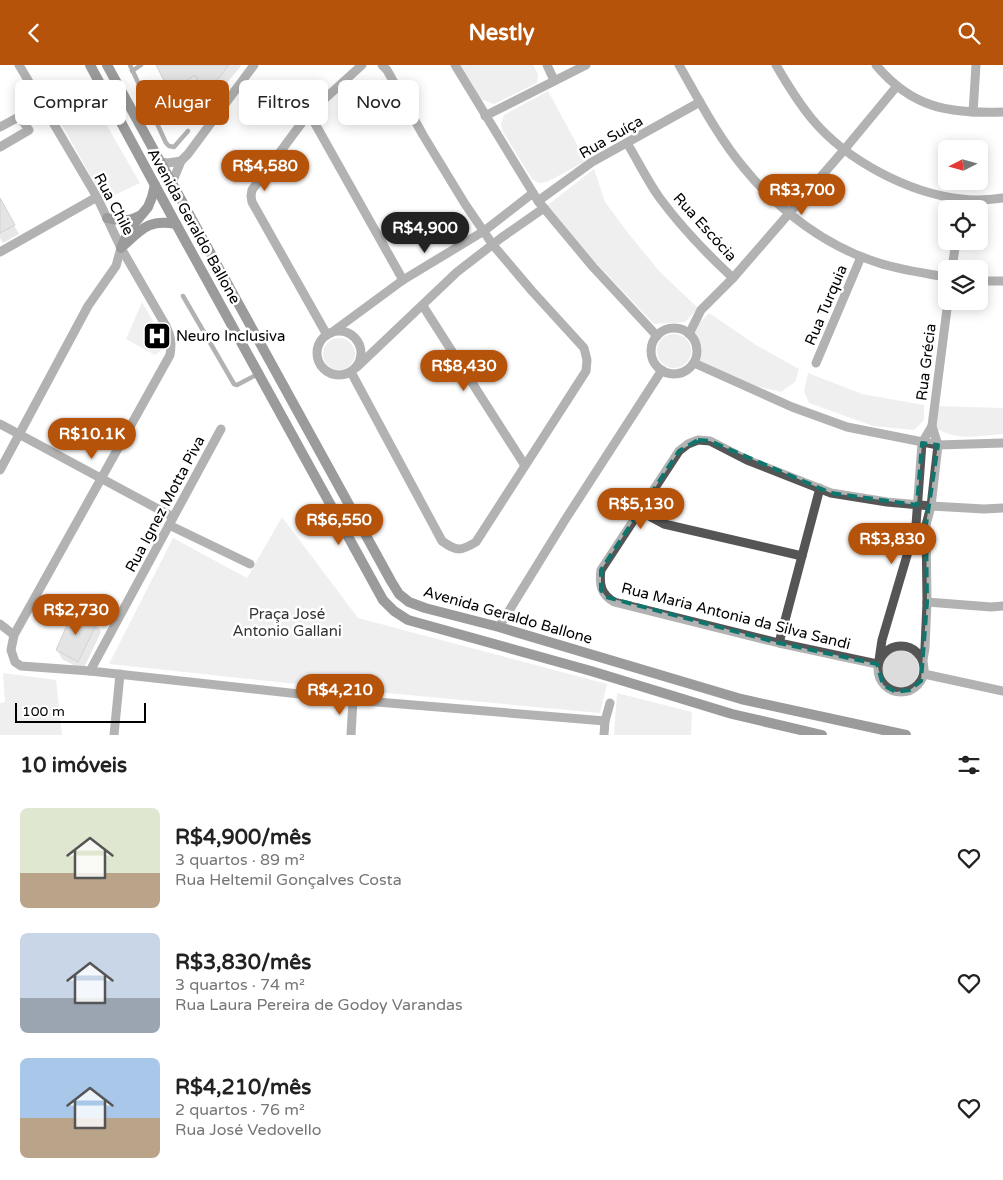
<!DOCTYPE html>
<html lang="pt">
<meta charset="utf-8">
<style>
:root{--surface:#fff;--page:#f2f2f2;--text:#222;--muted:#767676;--accent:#b45309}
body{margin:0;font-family:"Varela Round",sans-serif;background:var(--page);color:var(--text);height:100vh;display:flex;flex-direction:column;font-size:19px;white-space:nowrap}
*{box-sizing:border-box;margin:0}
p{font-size:16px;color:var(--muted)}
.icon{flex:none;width:28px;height:28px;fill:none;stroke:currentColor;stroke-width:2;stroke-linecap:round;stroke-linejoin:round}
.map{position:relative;height:670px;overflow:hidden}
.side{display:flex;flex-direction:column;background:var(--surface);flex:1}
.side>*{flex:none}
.guide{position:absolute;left:15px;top:15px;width:500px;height:45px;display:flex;gap:10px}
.needle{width:32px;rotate:264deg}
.tools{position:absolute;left:938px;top:75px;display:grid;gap:10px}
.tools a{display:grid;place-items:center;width:50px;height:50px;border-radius:8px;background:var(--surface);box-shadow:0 2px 12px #0003;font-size:25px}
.scale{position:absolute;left:15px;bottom:12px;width:131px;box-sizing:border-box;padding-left:5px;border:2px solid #000;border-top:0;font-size:14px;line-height:18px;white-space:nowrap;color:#000;-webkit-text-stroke:4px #fff;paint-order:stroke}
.price{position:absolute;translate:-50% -42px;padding:0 11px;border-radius:18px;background:var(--accent);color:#fff;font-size:16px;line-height:32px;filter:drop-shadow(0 1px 2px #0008)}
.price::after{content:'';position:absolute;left:50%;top:30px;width:15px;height:11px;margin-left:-8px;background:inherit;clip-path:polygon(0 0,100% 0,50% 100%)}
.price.active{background:#222;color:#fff}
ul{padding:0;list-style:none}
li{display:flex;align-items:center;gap:15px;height:125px;padding:0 20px}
li span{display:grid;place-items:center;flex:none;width:140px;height:100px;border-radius:8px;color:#555}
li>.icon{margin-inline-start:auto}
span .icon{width:60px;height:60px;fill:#fffc;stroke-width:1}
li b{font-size:21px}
h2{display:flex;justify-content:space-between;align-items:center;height:60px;padding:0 20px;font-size:21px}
.chip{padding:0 18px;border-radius:8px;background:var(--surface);box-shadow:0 2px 12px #0003;font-size:18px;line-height:45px}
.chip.active{background:var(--accent);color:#fff}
header{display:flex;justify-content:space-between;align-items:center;height:65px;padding:0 20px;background:var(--accent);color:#fff;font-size:22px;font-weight:700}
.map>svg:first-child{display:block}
</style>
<header><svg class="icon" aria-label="back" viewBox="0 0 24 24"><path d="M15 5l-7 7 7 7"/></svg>Nestly<svg class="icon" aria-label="search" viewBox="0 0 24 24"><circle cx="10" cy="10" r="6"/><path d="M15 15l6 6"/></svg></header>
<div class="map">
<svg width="1003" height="670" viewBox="0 0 1003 670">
<rect width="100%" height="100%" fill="#fff"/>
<g fill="#dcdcdc">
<polygon points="460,0 533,0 538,9 537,18 494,39 478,33"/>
<polygon points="548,26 586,96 547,117 539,118 532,114 503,67 501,59 504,50"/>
<polygon points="91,33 140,118 104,135 57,51"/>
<polygon points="594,104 605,137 628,168 660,207 698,243 685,257 654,259 544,143"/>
<polygon points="142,237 160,268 160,286 155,290 126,274"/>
<path d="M709 248 756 280 799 304 795 317 781 327 731 315 694 298C699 287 697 278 689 269Z"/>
<circle cx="674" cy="286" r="17"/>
<circle cx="339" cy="289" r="16"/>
<polygon points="808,308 862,329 924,340 924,355 914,365 873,361 809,338 804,326"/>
<path d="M935 341 1003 343V369C974 371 958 377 932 361Z"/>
<polygon points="282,452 358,553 607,619 600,648 344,624 109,599 173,473 247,513"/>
<circle cx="900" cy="604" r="19"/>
<polygon points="3,608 56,615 62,670 0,670 0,638 5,637"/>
<polygon points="617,628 692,647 691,670 614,670"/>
</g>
<g fill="#0003">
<polygon points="157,0 240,0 241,1 222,24 208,32 201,19 177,35"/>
<polygon points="0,135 19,169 3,178 0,173"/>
<polygon points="96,558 101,567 83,605 62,594 57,585"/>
</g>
<g fill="#c4c4c4" stroke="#999">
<polygon points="156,0 229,0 217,15 202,23 195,10 170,27"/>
<polygon points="0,133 15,160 0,168"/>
<polygon points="74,544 97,558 78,597 56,585"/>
</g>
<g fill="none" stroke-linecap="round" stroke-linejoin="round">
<g stroke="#555" stroke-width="4.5">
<polyline points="130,0 166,78 169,81 174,82 188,66"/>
<polyline points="132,6 141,0"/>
<polyline points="183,231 234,319 237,320 258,309"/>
</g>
<g stroke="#555" stroke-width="9">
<path d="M19 0 97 132 121 183 166 261C171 271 172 278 170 290L14 570 11 585 15 597 21 601 90 606 353 635 605 656"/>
<polyline points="455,0 538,136 593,202 657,271"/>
<polyline points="547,0 554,15"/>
<path d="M679 0C699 35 718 72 744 103 779 146 827 182 879 198 901 205 924 208 946 212"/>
<path d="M776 0C787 19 798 37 812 54 846 95 908 128 961 134 975 136 989 135 1003 133"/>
<path d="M876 0C912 43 949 49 1003 47"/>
<polyline points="973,47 976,0"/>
<polyline points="309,48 403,215"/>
<polyline points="485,51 586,0"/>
<polyline points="0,62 41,40"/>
<path d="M627 78C638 96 647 115 659 132 681 162 706 188 733 213"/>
<polyline points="0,82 29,65 19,51"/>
<polyline points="160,97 168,98 181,96"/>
<polyline points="172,118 181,96 188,89 254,0"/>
<polyline points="538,136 592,97 700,37"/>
<polyline points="0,187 97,132"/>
<polyline points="952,204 956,176"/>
<polyline points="979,216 1003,216"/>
<polyline points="423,241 524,399"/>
<circle cx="674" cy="286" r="23"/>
<circle cx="339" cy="288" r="22"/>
<polyline points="331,268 403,215 484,166 533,128"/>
<polyline points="689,269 701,245 733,213 844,85 897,21"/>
<polyline points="327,270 252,137 251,131 252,125 309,48 362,0"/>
<polyline points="694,298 792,342 847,362 938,380 1003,378"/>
<polyline points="816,298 861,192"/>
<polyline points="357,302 457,207 501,173 544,143"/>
<path d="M351 307 442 476C457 487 461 486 476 477L586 306 587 295 584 283 532 226 493 180 465 139 423 70 387 5 382 0"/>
<polyline points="0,359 173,452"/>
<polyline points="0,405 88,241 116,201 121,183"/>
<polyline points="640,446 664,459 802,491"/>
<polyline points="169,460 250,499"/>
<polyline points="927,537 991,542 1003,541"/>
<polyline points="0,559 14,570"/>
<polyline points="499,562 565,455 662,305"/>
<polyline points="779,578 820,423"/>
<circle cx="901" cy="604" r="23"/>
<polyline points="879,595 882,575 916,460 922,378 932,361"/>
<polyline points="923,595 925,583 927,537 926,460 931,441 938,380 932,361 948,236"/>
<path d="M877 599 779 578 614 537C601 529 599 520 601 505L679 386 688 379 698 375 710 376 747 395 831 428 887 437 931 441 984 444 1003 443"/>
<polyline points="90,606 221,364"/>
<polyline points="924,609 1003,626"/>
<polyline points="114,670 120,609"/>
<polyline points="351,670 353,635"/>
<polyline points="604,670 605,656 610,638"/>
</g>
<g stroke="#222" stroke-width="10">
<polyline points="90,0 176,159 383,535 394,546 408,555 591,606 732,649 822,670"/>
<polyline points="107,0 391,516 399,529 409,537 425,543 499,562 741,634 906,670"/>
<path d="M107 153C118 156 129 157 139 151"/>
<path d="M124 180C142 164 149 154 176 159"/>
<polyline points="121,183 129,165 148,142 152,132 155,120"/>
</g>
</g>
<path d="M0 0H1003V670H0ZM698 375 710 376 831 428 917 440 922 378 938 380 926 460 927 537 921 616 910 625 896 627 883 620 877 599 779 578 606 532 601 525V505L679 386Z" fill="#fff" fill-opacity=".55" fill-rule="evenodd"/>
<path fill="none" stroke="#0f766e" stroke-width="4" stroke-dasharray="10 6" stroke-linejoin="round" d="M698 375 710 376 831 428 917 440 922 378 938 380 926 460 927 537 921 616 910 625 896 627 883 620 877 599 779 578 606 532 601 525V505L679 386Z"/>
<defs>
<g id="hospital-square" transform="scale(1.4375)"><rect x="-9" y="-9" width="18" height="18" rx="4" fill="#000" stroke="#fff"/><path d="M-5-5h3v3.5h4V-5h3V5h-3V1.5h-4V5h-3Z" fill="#fff"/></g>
</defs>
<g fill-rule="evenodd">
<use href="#hospital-square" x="157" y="271"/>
</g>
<g text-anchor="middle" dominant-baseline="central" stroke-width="5" stroke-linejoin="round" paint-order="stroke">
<g font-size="15" fill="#000" stroke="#fff">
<text transform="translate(611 72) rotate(-30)">Rua Suíça</text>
<text transform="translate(114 139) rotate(62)">Rua Chile</text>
<text transform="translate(194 161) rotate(61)">Avenida Geraldo Ballone</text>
<text transform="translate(705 162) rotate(48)">Rua Escócia</text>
<text transform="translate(826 240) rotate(-67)">Rua Turquia</text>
<text transform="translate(926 297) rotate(-83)">Rua Grécia</text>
<text transform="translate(165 439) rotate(-62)">Rua Ignez Motta Piva</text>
<text transform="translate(508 550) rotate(16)">Avenida Geraldo Ballone</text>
<text transform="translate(736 551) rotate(14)">Rua Maria Antonia da Silva Sandi</text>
</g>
<g font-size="15" fill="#000" stroke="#fff" text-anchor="start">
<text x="176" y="271">Neuro Inclusiva</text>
</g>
<g font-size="15" fill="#333" stroke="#fff">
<text x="287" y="549">Praça José<tspan x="287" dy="17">Antonio Gallani</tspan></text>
</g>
</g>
</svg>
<div class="tools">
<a><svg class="needle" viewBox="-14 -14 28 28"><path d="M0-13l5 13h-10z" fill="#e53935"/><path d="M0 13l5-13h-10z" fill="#767676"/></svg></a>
<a><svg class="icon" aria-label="locate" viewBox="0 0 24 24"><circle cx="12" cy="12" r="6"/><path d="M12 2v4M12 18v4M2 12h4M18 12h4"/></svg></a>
<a><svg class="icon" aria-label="layers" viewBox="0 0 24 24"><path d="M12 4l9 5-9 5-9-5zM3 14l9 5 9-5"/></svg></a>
</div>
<div class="scale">100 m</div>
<b class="price" style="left:265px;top:127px">R$4,580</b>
<b class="price" style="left:802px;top:151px">R$3,700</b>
<b class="price active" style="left:425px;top:189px">R$4,900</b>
<b class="price" style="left:464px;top:327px">R$8,430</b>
<b class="price" style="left:92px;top:395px">R$10.1K</b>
<b class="price" style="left:641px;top:465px">R$5,130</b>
<b class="price" style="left:339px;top:481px">R$6,550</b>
<b class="price" style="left:892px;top:500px">R$3,830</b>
<b class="price" style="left:76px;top:571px">R$2,730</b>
<b class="price" style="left:340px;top:651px">R$4,210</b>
<div class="guide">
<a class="chip">Comprar</a>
<a class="chip active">Alugar</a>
<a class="chip">Filtros</a>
<a class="chip">Novo</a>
</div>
</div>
<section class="side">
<h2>10 imóveis<svg class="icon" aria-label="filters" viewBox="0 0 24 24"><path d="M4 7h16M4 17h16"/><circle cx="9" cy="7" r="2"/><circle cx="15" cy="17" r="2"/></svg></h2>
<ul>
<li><span style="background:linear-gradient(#dfe7d0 65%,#b9a48a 0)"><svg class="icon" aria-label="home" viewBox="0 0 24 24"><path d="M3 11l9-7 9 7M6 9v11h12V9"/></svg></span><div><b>R$4,900/mês</b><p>3 quartos · 89 m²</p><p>Rua Heltemil Gonçalves Costa</p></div><svg class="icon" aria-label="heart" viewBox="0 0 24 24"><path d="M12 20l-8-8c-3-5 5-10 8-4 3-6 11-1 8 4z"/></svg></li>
<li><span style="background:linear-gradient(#c9d6e8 65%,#9aa5b1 0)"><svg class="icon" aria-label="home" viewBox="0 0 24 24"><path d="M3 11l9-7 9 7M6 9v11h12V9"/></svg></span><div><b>R$3,830/mês</b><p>3 quartos · 74 m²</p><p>Rua Laura Pereira de Godoy Varandas</p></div><svg class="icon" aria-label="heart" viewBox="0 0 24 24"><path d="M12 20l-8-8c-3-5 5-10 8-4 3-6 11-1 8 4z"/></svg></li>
<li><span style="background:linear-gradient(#a9c7e8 60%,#b9a48a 0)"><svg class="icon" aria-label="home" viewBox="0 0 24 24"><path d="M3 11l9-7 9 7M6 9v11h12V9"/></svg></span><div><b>R$4,210/mês</b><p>2 quartos · 76 m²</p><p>Rua José Vedovello</p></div><svg class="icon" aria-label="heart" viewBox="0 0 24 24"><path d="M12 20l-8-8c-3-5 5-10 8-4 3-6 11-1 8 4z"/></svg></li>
</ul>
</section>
